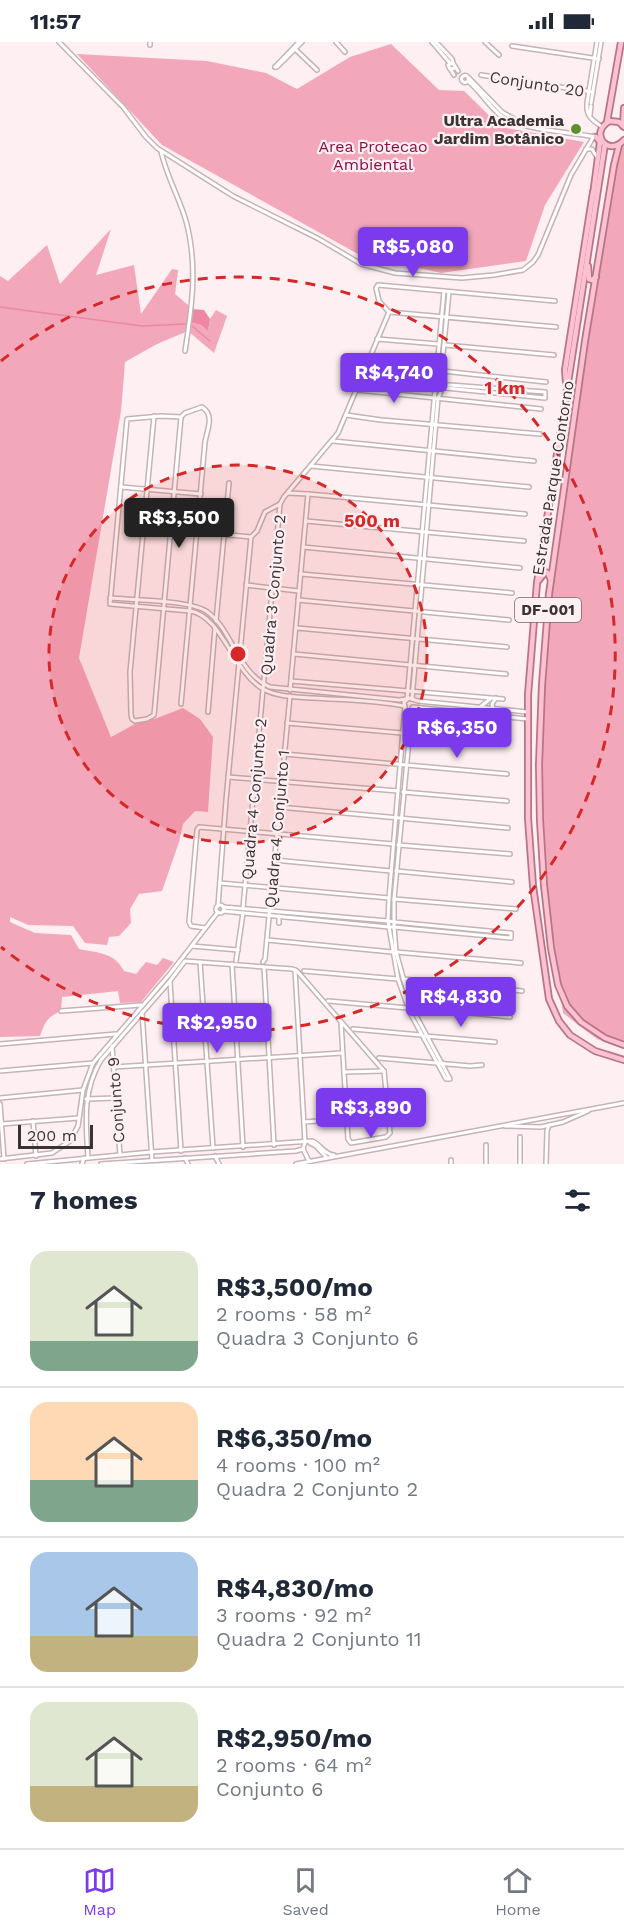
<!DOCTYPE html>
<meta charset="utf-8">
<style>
:root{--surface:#fff;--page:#f2f2f3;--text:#1f2937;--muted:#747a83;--line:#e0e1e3;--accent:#7c3aed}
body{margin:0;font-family:"Work Sans",sans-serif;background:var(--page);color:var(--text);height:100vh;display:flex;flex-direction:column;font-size:22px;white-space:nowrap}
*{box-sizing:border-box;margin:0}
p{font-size:20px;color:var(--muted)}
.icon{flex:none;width:33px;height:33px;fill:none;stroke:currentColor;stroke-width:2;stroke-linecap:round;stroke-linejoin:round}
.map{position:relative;height:1122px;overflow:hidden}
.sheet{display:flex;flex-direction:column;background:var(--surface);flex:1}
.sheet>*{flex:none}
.scale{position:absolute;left:18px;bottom:15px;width:75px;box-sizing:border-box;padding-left:6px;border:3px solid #3a3335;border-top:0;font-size:16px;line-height:21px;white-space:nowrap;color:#3a3335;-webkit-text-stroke:4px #feeff2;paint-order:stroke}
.price{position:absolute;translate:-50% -51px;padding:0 14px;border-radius:6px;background:var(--accent);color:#fff;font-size:20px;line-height:39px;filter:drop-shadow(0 2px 3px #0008)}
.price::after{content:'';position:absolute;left:50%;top:36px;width:18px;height:14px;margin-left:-9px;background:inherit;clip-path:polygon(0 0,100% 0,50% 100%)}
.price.on{background:#222;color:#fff}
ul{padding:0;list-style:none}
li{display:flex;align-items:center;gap:18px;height:150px;padding:0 30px}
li+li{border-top:2px solid var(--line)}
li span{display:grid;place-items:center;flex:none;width:168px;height:120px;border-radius:18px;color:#555}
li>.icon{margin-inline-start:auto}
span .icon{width:72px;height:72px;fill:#fffc;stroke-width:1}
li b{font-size:26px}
h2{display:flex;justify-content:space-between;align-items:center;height:72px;padding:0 30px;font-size:26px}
.status{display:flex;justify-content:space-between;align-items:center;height:42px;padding:0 30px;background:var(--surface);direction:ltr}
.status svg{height:16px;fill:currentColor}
.dock{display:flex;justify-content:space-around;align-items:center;height:84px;border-top:2px solid var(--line);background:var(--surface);font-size:16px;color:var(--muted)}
.dock a{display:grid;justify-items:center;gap:3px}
.dock .on{color:var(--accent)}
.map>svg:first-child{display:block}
</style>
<div class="status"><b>11:57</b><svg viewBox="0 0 49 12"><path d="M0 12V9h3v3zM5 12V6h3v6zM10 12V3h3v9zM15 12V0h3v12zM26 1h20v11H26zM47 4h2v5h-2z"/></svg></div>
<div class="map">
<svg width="624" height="1122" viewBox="0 0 624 1122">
<rect width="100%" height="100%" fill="#feeff2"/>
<g fill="#f3a7ba">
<polygon points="391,2 439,48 464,49 501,85 584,100 545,163 526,219 441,231 358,212 162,103 77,12 207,19 266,31 297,47 350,15"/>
<polygon points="624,103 624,1007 597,997 563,971 541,797 539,671 548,568 610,150 613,147 620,107"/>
<path d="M111 187 96 233 134 223 141 272 172 227 178 228 175 252 188 263V285L190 280 201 283 208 289 210 277 216 268 227 274 214 311 188 289 157 302 125 320 121 369 79 616 111 695 135 682 157 676 183 666 200 677 213 695 208 770 195 769 183 782 179 800 162 849 139 852 130 867 131 881 119 894 109 895 107 903 85 901 73 884 28 883 10 875V880L35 891 71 893 79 907C98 911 114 910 124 929L136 932 146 920 157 923 163 916 174 920 141 960 120 961 118 949 62 955 61 969C47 975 45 980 40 994L0 995V234L8 239 47 203 60 242Z"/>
</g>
<polygon fill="#ed87a2" points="192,267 204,268 210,277 208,289 201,283 190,280"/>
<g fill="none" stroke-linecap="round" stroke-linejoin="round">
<g stroke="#ed87a2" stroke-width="1.5">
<polyline points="0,265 142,284 186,282"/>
<polyline points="192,284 210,299"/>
</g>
<polyline stroke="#d7c9cc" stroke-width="3" stroke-dasharray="3 1.5" stroke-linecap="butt" points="457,30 459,32"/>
<g stroke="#c5b3b7" stroke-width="6">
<g id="minor">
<polyline points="59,0 123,65 146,95 157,106 233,154 319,197 361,222 395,231 462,236 494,233 523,228 533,220 538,213 571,133 594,94"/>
<polyline points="336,0 345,10"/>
<polyline points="432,0 450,21"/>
<polyline points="436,0 452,17 453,21"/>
<polyline points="485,0 499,13"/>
<polyline points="150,3 150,0"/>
<polyline points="512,4 599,17"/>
<polyline points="295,7 317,28"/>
<polyline points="275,25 277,25 302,0"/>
<polyline points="275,25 299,0"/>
<polyline points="455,26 450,27 448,23 453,21 458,29"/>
<polyline points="451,28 454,33"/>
<polyline points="481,33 593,50"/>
<circle cx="465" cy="37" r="3.5"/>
<polyline points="469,36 502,70 521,81"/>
<path d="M468 39C480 49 488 63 500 73 519 88 570 90 595 95"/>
<polyline points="587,61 597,0"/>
<polyline points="591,61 601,0"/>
<path d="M587 63C586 75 594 79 602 85"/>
<polyline points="590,73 591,64"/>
<polyline points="586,107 592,107 597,115"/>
<path d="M161 109C166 133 179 155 186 179 198 223 192 265 185 309"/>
<polyline points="389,270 379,259 376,246 378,243 555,259"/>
<polyline points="389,270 556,285"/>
<polyline points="377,297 438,302"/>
<polyline points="445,303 554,313"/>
<polyline points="368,321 546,340"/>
<polyline points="436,342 545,350 545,356 436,345"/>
<polyline points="357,348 541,367"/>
<polyline points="346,373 381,378 540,392"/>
<path d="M154 374 130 630 131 672 132 677 135 679 147 677 154 673 181 375 185 371 202 365C215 373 207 388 205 400L181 662"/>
<path d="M181 375 161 374 127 377 110 562 190 569C221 573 234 631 263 647 278 655 297 655 313 656 343 658 375 658 404 664"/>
<polyline points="333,399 534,419"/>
<polyline points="311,424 529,445"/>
<polyline points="121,445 201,452"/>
<polyline points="288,451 308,452 525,472"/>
<polyline points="306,479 524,499"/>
<polyline points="198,490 251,495 257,489 265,470 280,462"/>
<polyline points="303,505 520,526"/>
<polyline points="301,532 512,551"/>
<polyline points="246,543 299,549"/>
<path d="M110 556C133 558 188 558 206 569 232 586 237 631 270 645L399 658 406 657"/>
<polyline points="298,558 509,578"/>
<polyline points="216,579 229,441"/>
<polyline points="297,586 507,605"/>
<polyline points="294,612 506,632"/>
<polyline points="291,639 503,657"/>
<polyline points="290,648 308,452"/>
<polyline points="407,657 444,249"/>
<polyline points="412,657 438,356 443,345 441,333 449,250"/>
<polyline points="405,665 404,660 409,656 418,659 527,670"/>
<polyline points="413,665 527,677"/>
<polyline points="479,666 490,657"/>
<polyline points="493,668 492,662 496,656"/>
<polyline points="208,670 215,586"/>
<polyline points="287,681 505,700"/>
<polyline points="284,712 507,732"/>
<polyline points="228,735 398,749"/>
<polyline points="403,750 507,759"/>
<polyline points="279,765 508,786"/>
<polyline points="398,803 510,812"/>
<polyline points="274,818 391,829"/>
<polyline points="396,829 512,840"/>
<polyline points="220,841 389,856"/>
<polyline points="394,857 516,867"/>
<circle cx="220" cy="867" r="4"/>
<polyline points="218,864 226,758 251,495"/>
<polyline points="223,865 388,879 394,880 394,885 389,885 388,879 389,856 405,665"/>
<polyline points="243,866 280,462 284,455 338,391 389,270"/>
<polyline points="223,869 389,885 398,937 408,965 411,964 412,967 409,968 408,965"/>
<polyline points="279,881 279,874"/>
<polyline points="205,886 191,884 189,880 197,788 199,785 393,802"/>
<polyline points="267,898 392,910"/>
<polyline points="192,904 238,908"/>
<polyline points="396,910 521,921"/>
<polyline points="236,919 243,871"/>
<polyline points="200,920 213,1106"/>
<polyline points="263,920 265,917 290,654"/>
<polyline points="232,922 243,1105"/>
<polyline points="264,925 274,1103"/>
<polyline points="295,928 305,1100 303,1107 309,1119"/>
<polyline points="304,929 398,937"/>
<polyline points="403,937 522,949"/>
<polyline points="170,940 181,1109"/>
<polyline points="328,959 408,966"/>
<polyline points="411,964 396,910 394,885 511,896 511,891 394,880 394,857 412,666"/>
<polyline points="412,965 510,975"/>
<polyline points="61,969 141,963"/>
<polyline points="409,969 446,1037 450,1037 412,966"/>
<polyline points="142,970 152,1118"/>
<polyline points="353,987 421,993"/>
<polyline points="425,994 495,1000"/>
<polyline points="0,1002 116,992"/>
<polyline points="112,1004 120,1113"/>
<polyline points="379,1016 470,1024 482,1023"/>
<polyline points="114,1025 342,1011"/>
<polyline points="0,1029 93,1021"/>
<polyline points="344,1030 384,1029"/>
<polyline points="0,1056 83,1048"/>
<polyline points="86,1057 116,1056"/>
<polyline points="0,1062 4,1117"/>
<polyline points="33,1079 36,1114"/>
<polyline points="304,1080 346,1077"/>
<polyline points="1,1082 79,1076"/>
<polyline points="505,1084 541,1085 563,1080 588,1069"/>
<polyline points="520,1095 520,1122"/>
<polyline points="310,1101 316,1104 327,1116"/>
<polyline points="486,1103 486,1122"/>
<polyline points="215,1114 219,1122"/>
<path d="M88 1116C86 1080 82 1050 101 1018L170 939 185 919 292 927 297 929 384 1029 390 1091 386 1095 351 1101 348 1097 341 980"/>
<polyline points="185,1116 188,1122"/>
<polyline points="0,1117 52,1111 70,1099 78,1084 83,1048 93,1021 169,933 218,870"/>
<polyline points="451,1118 451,1122"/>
<path d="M27 1122 151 1110 312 1099C321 1102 324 1113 334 1113"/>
<polyline points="82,1122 84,1116"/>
<polyline points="101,1122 296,1109 303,1107"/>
<polyline points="296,1122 624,1061"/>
<polyline points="546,1122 547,1089 549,1083"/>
</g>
</g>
<g stroke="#b77587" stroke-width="8">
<g id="major">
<polyline points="607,80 621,0"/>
<polyline points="623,84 624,66"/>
<path d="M624 85 619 80 610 79C588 90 608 116 624 98"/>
<polyline points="605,102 537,541 528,653 528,776 533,844 549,957 559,979 570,993 595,1009 624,1018"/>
<polyline points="619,103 614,123 585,299 549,552 542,643 539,723 540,778 544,843 551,906 558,943 567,964 581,980 605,996 624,1003"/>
<polyline points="593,153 600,100 596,95"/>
<polyline points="588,224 589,237 592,238 596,235"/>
<polyline points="566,340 565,328 593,150"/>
<polyline points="539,538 545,530 548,531 551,538"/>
</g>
</g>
<use href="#minor" stroke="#fff" stroke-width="3"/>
<use href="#major" stroke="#fcc2d1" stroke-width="4.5"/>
</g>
<circle cx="238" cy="612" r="189" fill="#d62828" fill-opacity=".12"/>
<g fill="none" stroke="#d62828" stroke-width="3" stroke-dasharray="10 8">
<circle cx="238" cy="612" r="189"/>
<path d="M1 319A377 377 0 1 1 1 905"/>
</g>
<circle fill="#5a912d" stroke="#feeff2" stroke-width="2" cx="576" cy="87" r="6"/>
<g text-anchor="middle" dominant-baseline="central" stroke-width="4.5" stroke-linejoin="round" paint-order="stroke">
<rect fill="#feeff2" stroke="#756b6e" stroke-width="1.5" x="515" y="556" width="66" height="24" rx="4.5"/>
<g font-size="15" font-weight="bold" fill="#3a3335">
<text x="548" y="568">DF-001</text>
</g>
<g font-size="16" fill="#3a3335" stroke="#feeff2">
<text transform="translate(537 42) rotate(9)">Conjunto 20</text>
<text transform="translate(553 436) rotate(-81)">Estrada Parque Contorno</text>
<text transform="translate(273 553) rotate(-85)">Quadra 3 Conjunto 2</text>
<text transform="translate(254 757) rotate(-85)">Quadra 4 Conjunto 2</text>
<text transform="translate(277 787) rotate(-85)">Quadra 4 Conjunto 1</text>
<text transform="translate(116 1058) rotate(-94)">Conjunto 9</text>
</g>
<g font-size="16" font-weight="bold" fill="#3a3335" stroke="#feeff2" text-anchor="end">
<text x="564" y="78">Ultra Academia<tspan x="564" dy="18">Jardim Botânico</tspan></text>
</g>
<g font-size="16" fill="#8b0f43" stroke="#feeff2">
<text x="373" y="104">Area Protecao<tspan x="373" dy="18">Ambiental</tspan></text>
</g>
</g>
<circle cx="238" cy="612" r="9" fill="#d62828" stroke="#feeff2" stroke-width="3"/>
<g font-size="18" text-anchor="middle" font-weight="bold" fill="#d62828" stroke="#feeff2" stroke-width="4.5" stroke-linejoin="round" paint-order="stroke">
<text x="505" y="352">1 km</text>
<text x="372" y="485">500 m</text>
</g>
</svg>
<div class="scale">200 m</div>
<b class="price" style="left:413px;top:236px">R$5,080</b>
<b class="price" style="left:394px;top:362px">R$4,740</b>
<b class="price on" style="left:179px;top:507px">R$3,500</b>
<b class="price" style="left:457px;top:717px">R$6,350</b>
<b class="price" style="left:461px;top:986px">R$4,830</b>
<b class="price" style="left:217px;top:1012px">R$2,950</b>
<b class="price" style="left:371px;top:1097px">R$3,890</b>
</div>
<section class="sheet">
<h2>7 homes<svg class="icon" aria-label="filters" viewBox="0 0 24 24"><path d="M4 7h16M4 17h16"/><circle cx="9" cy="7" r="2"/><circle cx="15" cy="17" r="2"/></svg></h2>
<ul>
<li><span style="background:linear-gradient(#dfe7d0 75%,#7fa58c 0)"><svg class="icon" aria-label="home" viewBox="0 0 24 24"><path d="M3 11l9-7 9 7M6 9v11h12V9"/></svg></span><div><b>R$3,500/mo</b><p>2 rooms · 58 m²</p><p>Quadra 3 Conjunto 6</p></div></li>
<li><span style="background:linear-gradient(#ffd9b3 65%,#7fa58c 0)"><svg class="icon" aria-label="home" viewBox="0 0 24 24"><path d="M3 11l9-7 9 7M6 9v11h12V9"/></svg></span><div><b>R$6,350/mo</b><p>4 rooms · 100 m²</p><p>Quadra 2 Conjunto 2</p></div></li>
<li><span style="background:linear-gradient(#a9c7e8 70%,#c2b280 0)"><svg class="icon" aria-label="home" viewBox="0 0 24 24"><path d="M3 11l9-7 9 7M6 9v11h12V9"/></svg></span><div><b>R$4,830/mo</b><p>3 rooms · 92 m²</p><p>Quadra 2 Conjunto 11</p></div></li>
<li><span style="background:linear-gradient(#dfe7d0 70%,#c2b280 0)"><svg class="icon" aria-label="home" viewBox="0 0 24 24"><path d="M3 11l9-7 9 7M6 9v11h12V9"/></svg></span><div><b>R$2,950/mo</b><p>2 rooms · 64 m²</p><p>Conjunto 6</p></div></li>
</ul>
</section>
<nav class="dock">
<a class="on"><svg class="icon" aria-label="map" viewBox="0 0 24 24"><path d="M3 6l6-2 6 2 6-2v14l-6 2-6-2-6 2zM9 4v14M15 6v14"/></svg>Map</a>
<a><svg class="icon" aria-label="saved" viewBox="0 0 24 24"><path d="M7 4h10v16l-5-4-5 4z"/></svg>Saved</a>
<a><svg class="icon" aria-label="home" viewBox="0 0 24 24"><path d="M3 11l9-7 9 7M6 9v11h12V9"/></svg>Home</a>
</nav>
